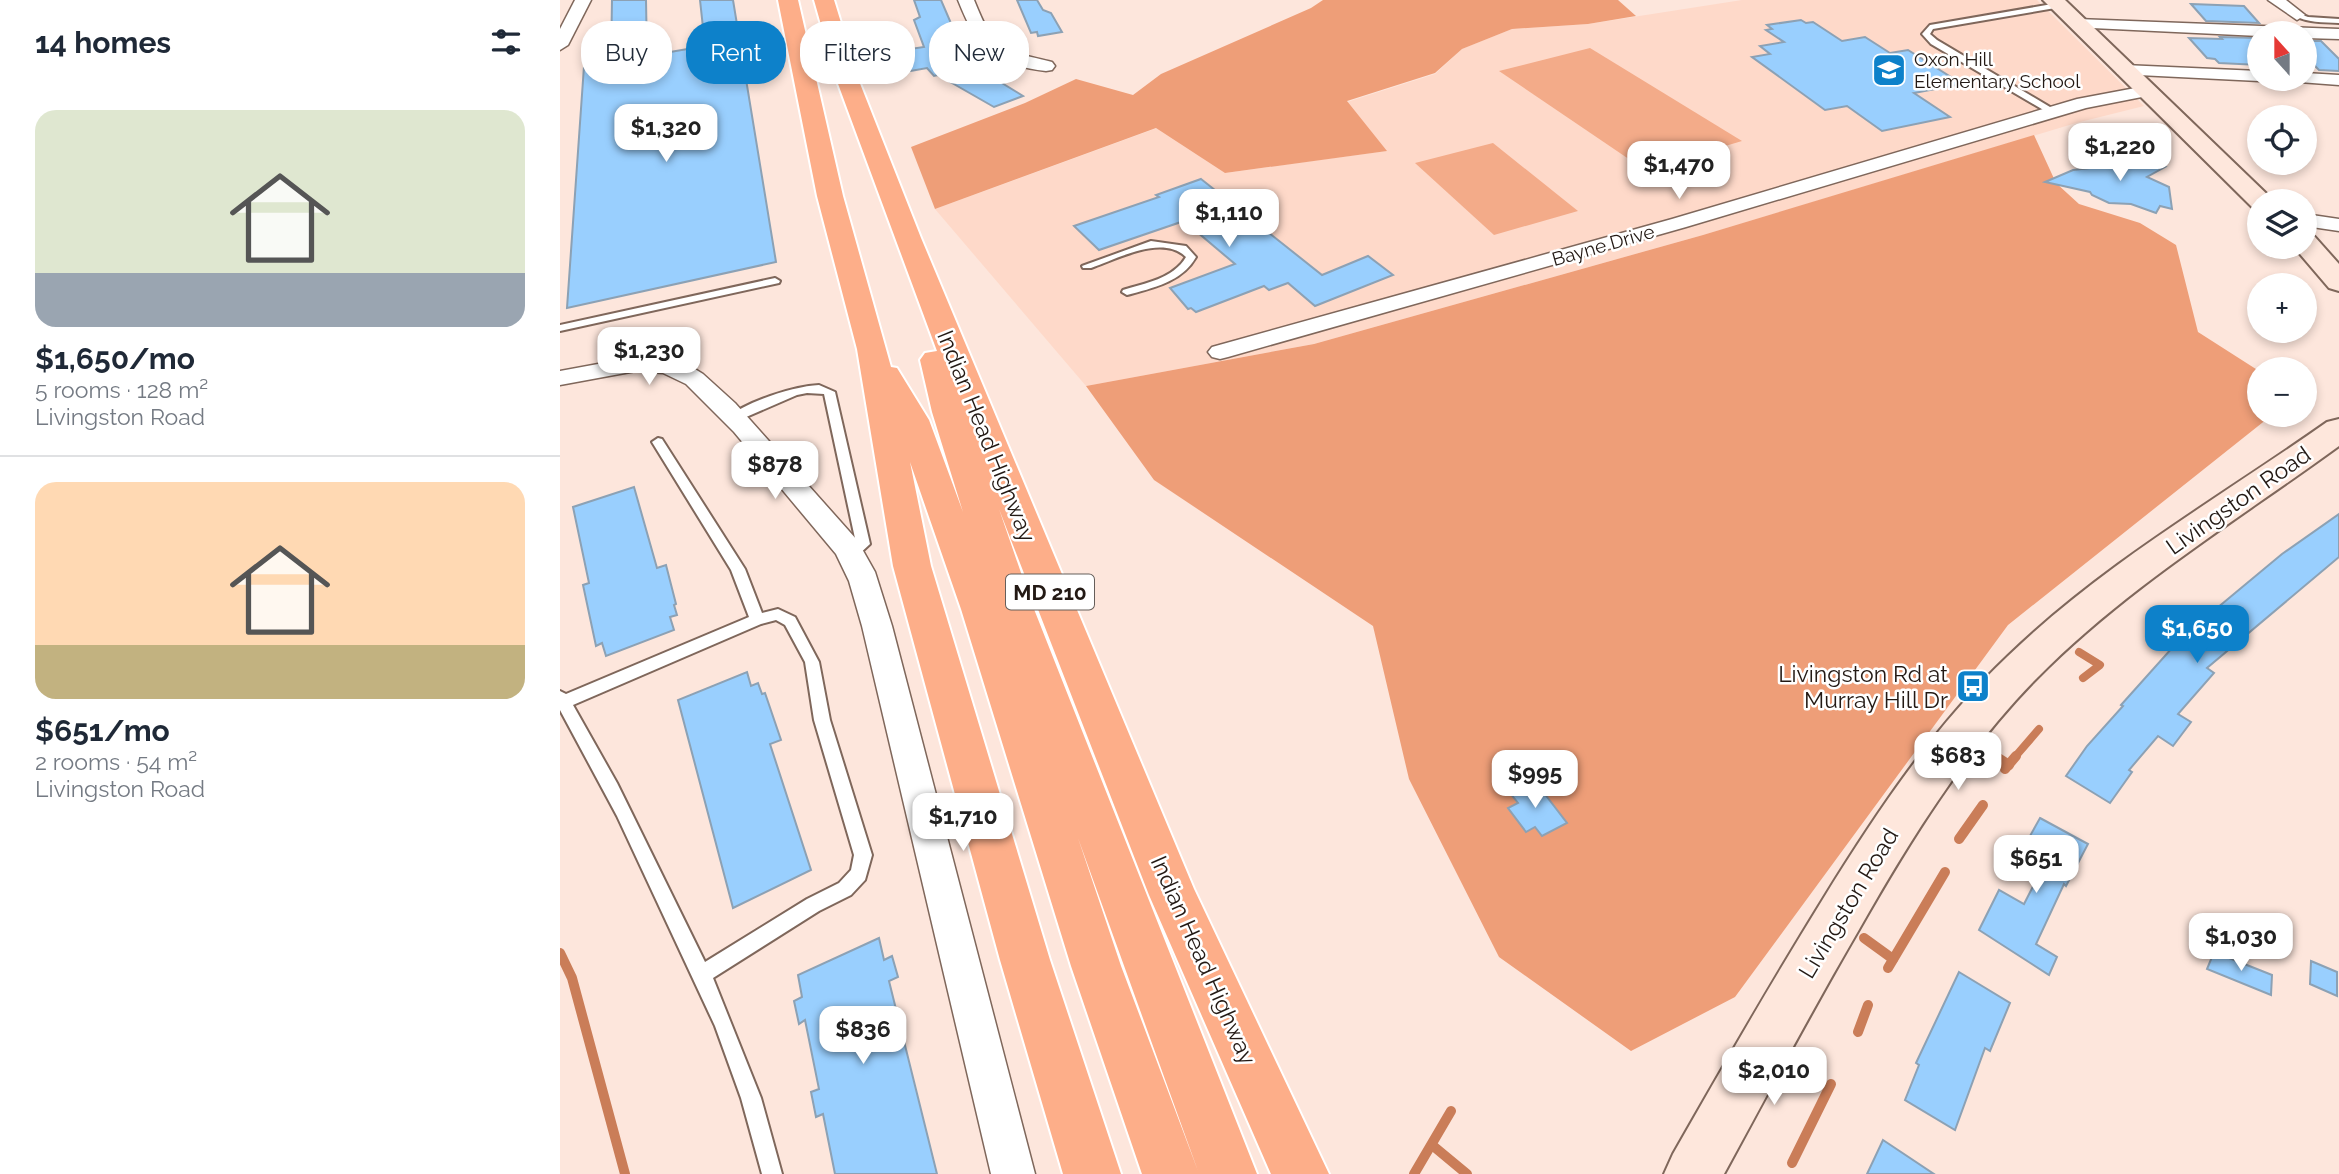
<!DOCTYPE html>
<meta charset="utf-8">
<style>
:root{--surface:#fff;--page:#f2f2f3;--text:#1f2937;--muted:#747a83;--line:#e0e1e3;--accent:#0d81ca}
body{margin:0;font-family:Raleway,sans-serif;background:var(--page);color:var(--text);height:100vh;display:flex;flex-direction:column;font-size:26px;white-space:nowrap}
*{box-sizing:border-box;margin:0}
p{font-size:23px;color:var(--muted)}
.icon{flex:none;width:38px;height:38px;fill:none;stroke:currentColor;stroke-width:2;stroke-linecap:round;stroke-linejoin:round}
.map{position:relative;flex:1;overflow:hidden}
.drawer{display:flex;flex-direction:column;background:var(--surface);width:560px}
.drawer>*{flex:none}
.top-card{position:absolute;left:21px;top:21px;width:665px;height:63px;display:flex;gap:14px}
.needle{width:46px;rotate:339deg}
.tools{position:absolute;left:1687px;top:21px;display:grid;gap:14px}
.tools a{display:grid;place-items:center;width:70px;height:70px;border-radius:50%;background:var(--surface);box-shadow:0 4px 10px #0003;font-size:35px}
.price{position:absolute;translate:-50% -60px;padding:0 16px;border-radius:14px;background:#fff;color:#222;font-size:23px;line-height:46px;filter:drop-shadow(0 2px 4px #0008)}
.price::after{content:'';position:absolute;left:50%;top:42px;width:21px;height:16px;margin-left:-10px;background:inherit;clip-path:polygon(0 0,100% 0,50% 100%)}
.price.selected{background:var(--accent);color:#fff}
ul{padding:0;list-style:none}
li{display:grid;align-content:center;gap:14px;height:371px;padding:0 35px}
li+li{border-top:2px solid var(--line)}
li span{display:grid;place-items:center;height:217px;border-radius:21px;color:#555}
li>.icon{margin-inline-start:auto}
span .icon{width:126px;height:126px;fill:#fffc;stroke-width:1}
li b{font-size:30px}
h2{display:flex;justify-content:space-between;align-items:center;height:84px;padding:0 35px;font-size:30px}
.tag{padding:0 24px;border-radius:28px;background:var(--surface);box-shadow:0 4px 10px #0003;font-size:24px;line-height:63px}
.tag.selected{background:var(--accent);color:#fff}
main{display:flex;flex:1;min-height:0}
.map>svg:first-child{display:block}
</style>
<main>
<section class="drawer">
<h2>14 homes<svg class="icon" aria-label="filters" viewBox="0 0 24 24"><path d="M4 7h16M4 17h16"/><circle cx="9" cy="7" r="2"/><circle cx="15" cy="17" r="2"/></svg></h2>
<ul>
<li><span style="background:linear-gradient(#dfe7d0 75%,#9aa5b1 0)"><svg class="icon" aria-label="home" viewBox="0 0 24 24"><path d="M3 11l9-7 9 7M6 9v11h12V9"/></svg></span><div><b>$1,650/mo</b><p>5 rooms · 128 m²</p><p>Livingston Road</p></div></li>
<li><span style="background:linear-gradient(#ffd9b3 75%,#c2b280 0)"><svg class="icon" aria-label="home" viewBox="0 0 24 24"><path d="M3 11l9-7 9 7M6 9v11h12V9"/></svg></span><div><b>$651/mo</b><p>2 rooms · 54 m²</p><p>Livingston Road</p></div></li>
</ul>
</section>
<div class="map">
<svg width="1779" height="1174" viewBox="0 0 1779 1174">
<rect width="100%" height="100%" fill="#fde6dc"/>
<polygon fill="#fed9c9" points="1182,0 1477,0 1584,106 1516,123 1143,235 754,344 526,386 375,209 597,128 665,173 826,151 787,102 875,74 902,49 952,29 1028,24"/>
<g fill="#f3ab89">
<polygon points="1030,48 1182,141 1085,170 939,71"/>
<polygon points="933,143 1018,211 934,235 855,163"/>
</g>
<g fill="#ee9e78">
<polygon points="763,0 1058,0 1076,16 1028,24 952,29 902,49 875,73 787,101 827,151 665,173 596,128 375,209 351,147 465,103 516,79 573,95 601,74 751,8"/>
<polygon points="1474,135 1496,183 1519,204 1580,223 1616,245 1638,332 1699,371 1699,415 1712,415 1448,625 1175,997 1071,1051 939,957 849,779 813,626 594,480 526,386 754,344 1143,235"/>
</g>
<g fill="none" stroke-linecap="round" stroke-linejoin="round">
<g stroke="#ca7d58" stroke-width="8">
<polyline points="1519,652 1540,665 1523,678"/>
<polyline points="1427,751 1438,758"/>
<polyline points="1454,758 1479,729"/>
</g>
<g stroke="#ca7d58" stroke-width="10">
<polyline points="1435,756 1449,765"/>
<polyline points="1445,769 1456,756"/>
<polyline points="1399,839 1423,805"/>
<polyline points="1304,938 1333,959"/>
<polyline points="0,953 12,978 65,1174"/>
<polyline points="1328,968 1385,872"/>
<polyline points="1298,1032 1308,1005"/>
<polyline points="872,1145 907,1174"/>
<polyline points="1232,1163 1271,1084"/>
<polyline points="854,1174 891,1111"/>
</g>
</g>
<g fill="#99cffe" stroke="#8ca1b4" stroke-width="2">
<polygon points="52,0 86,0 87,56 145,46 140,0 173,0 216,262 7,308 24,66 51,62"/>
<polygon points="354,0 381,0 402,49 424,72 463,96 434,107 378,75 374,76 367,68 339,73 336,51 364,47 354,20 360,17"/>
<polygon points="457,0 477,0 483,10 491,13 502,32 478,36 477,32 471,33"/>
<polygon points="1631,4 1684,6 1699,23 1646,21"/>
<polygon points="1241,20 1246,23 1253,22 1282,41 1305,37 1330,53 1348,50 1402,84 1354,93 1390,117 1322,131 1287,106 1265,110 1192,57 1210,54 1200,46 1224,42 1206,30 1212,29 1207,25"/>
<polygon points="1660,37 1699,38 1699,65 1659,63 1655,59 1647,58 1629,38 1662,39"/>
<polygon points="1745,41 1761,41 1779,59 1779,71 1759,70 1745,56"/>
<polygon points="1545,153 1605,167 1587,177 1609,187 1612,209 1600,206 1596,213 1571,204 1549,203 1532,195 1530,192 1485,182 1513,170 1548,166"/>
<polygon points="641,179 762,275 808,256 833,275 755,306 728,283 709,290 704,286 636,312 631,308 628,309 610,288 675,264 624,221 539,250 514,226 599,197 596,195"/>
<polygon points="74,487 97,568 106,565 116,604 114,605 117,615 110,617 114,630 46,656 42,643 36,646 23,585 29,583 13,507"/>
<polygon points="1779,514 1779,557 1647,668 1654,673 1618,714 1631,722 1613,746 1598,736 1569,770 1572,772 1550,803 1506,776 1527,746 1563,706 1561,705 1621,638 1722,554"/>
<polygon points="187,672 191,686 198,683 202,694 205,693 221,740 210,744 251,870 173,908 118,700"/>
<polygon points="974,780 1007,823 982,836 975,827 966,832 948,808 958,803 950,793"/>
<polygon points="1480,818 1528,844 1506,886 1504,884 1476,944 1497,957 1489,975 1419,930 1439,890 1464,904 1483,867 1460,854"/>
<polygon points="319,938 324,960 332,956 338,977 329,981 377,1174 275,1174 263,1114 256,1117 251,1092 259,1089 245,1020 239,1024 234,1001 242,997 238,975"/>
<polygon points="1654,952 1712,975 1711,995 1647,969"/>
<polygon points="1751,961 1777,972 1777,996 1750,984"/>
<polygon points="1399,972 1450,1003 1430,1051 1425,1048 1395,1130 1345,1100 1359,1065 1356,1063"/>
<polygon points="1323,1140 1374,1174 1307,1174"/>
</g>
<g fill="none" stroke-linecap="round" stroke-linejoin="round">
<g stroke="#7f675b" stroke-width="4">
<g id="lane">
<polygon points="1498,3 1502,5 1501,7 1373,29 1370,34 1377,40 1495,110 1495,114 1492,115 1371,44 1362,34 1370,25"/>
<path d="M1737 13 1748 17 1779 19V23C1763 22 1747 23 1733 15Z"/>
<path d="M591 241 626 246 636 257C622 282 593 288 567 295L562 292 563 290C585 283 613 279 626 257 602 234 557 259 531 268H523L522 266Z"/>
<polygon points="215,278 220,281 219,283 0,331 0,325"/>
<path d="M259 385 275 392 310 544 296 557 291 559 284 554 296 543 264 394 247 393 237 395 177 421H169L167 418C185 402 234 386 259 385Z"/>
<path d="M98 438 102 439 185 569 202 613 218 609 235 617 259 662 270 720 312 855 305 880 291 895 259 911 153 978 201 1098 222 1174H202L181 1098 155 1026 57 816 0 710V691L6 694 189 617 171 570 92 442ZM216 620 225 625 245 662 254 720 294 855 291 870 279 883 247 899 145 962 57 783 13 705 201 624Z"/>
</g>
</g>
<g stroke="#7f675b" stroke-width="3">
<g id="street">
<polygon points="15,0 31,0 8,45 0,50 0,29"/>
<path d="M398 0H414C436 54 439 49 492 62L495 66 492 70 486 71C432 64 418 50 398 0Z"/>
<polygon points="1708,0 1726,0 1745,15 1737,20"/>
<polygon points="1517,19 1779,29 1779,39 1745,38 1745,33 1699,33 1699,36 1511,27 1509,24 1511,21"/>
<polygon points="1564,65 1699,71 1699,79 1706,79 1699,81 1558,74 1555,70"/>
<polygon points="1745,73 1779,75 1779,85 1739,82 1737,79 1745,79"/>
<polygon points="1586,86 1595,91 1592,95 1526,108 1126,227 668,357 660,359 652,357 648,352 652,347 1112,219 1517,99"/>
<polygon points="1745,214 1779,219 1779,231 1745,226"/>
<polygon points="76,357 106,359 130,366 143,374 175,403 297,540 315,572 332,626 475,1174 431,1174 302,626 289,581 276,554 174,432 126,384 103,373 76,371 0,385 0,371"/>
</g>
</g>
<g stroke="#7f675b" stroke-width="4">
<g id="secondary">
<polygon points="1483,0 1505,0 1714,201 1699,201 1699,208 1692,207"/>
<polygon points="1745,235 1755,237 1779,264 1779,291 1769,288 1734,247 1745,247"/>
<path d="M1779 419V446C1676 521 1567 587 1477 678 1404 752 1348 843 1297 933 1251 1012 1208 1093 1164 1174H1104L1113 1154C1162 1068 1211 983 1263 899 1316 813 1374 726 1448 656 1543 564 1659 498 1767 422Z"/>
</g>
</g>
<g stroke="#fff" stroke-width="4">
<path id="highway" d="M218 0H238L283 196 331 367 337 368 369 420 403 512 372 412 360 360 365 353 377 351 277 81 254 0H274L299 81 361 238 634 889 769 1174H711L589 895 439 509 470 599 697 1174H582L511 966 401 609 350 462 371 566 490 960 561 1174H503L440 960 333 566 297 349 257 196ZM518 838 638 1171 561 966Z"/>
</g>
<use href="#lane" fill="#fff" fill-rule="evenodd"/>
<use href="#street" fill="#fff" fill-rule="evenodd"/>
<use href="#secondary" fill="#fee7dc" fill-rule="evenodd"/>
<use href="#highway" fill="#fdae89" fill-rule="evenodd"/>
</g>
<defs>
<g id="school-square" transform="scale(1.75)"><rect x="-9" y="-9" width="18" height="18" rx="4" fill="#0d81ca" stroke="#fff"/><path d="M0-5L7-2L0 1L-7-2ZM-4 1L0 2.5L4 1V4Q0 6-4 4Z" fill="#fff"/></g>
<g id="bus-square" transform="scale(1.75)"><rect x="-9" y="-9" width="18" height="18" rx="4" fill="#0d81ca" stroke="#fff"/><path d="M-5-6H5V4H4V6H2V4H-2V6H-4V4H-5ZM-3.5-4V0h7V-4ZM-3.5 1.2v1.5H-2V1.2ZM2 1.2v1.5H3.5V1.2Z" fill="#fff"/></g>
</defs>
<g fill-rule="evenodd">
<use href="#school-square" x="1329" y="70"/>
<use href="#bus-square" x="1413" y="686"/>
</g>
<g text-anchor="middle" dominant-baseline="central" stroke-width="5" stroke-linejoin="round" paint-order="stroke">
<g font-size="19" fill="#231914" stroke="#fff" text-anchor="start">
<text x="1354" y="59">Oxon Hill<tspan x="1354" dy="22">Elementary School</tspan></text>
</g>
<g font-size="19" fill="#231914" stroke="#fff">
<text transform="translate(1043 245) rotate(-16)">Bayne Drive</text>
</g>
<rect fill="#fff" stroke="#655e5a" stroke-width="2" x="446" y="574.5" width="88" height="35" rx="5"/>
<g font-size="21" font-weight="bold" fill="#231914">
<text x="490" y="592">MD 210</text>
</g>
<g font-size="23" fill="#231914" stroke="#fff">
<text transform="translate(427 436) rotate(68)">Indian Head Highway</text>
<text transform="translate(1678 500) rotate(-35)">Livingston Road</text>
<text transform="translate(1288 903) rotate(-59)">Livingston Road</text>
<text transform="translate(644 960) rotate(66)">Indian Head Highway</text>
</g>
<g font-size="23" fill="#231914" stroke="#fff" text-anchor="end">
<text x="1388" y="673">Livingston Rd at<tspan x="1388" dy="26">Murray Hill Dr</tspan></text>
</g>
</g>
</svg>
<div class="tools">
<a><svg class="needle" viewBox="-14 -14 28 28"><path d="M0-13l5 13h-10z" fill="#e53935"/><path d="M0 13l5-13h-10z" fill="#747a83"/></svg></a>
<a><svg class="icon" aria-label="locate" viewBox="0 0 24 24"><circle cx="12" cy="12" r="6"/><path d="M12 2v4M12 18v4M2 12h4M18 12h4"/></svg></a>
<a><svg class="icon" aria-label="layers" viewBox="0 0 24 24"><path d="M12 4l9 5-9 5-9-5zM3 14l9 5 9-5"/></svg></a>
<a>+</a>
<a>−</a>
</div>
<b class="price" style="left:106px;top:164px">$1,320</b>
<b class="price" style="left:1560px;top:183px">$1,220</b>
<b class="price" style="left:1119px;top:201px">$1,470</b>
<b class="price" style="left:669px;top:249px">$1,110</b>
<b class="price" style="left:89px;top:387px">$1,230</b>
<b class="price" style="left:215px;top:501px">$878</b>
<b class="price selected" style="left:1637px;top:665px">$1,650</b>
<b class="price" style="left:1398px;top:792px">$683</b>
<b class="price" style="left:975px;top:810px">$995</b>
<b class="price" style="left:403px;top:853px">$1,710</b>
<b class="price" style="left:1476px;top:895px">$651</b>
<b class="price" style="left:1681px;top:973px">$1,030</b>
<b class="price" style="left:303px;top:1066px">$836</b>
<b class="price" style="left:1214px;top:1107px">$2,010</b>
<div class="top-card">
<a class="tag">Buy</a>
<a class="tag selected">Rent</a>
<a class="tag">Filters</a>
<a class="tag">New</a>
</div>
</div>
</main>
